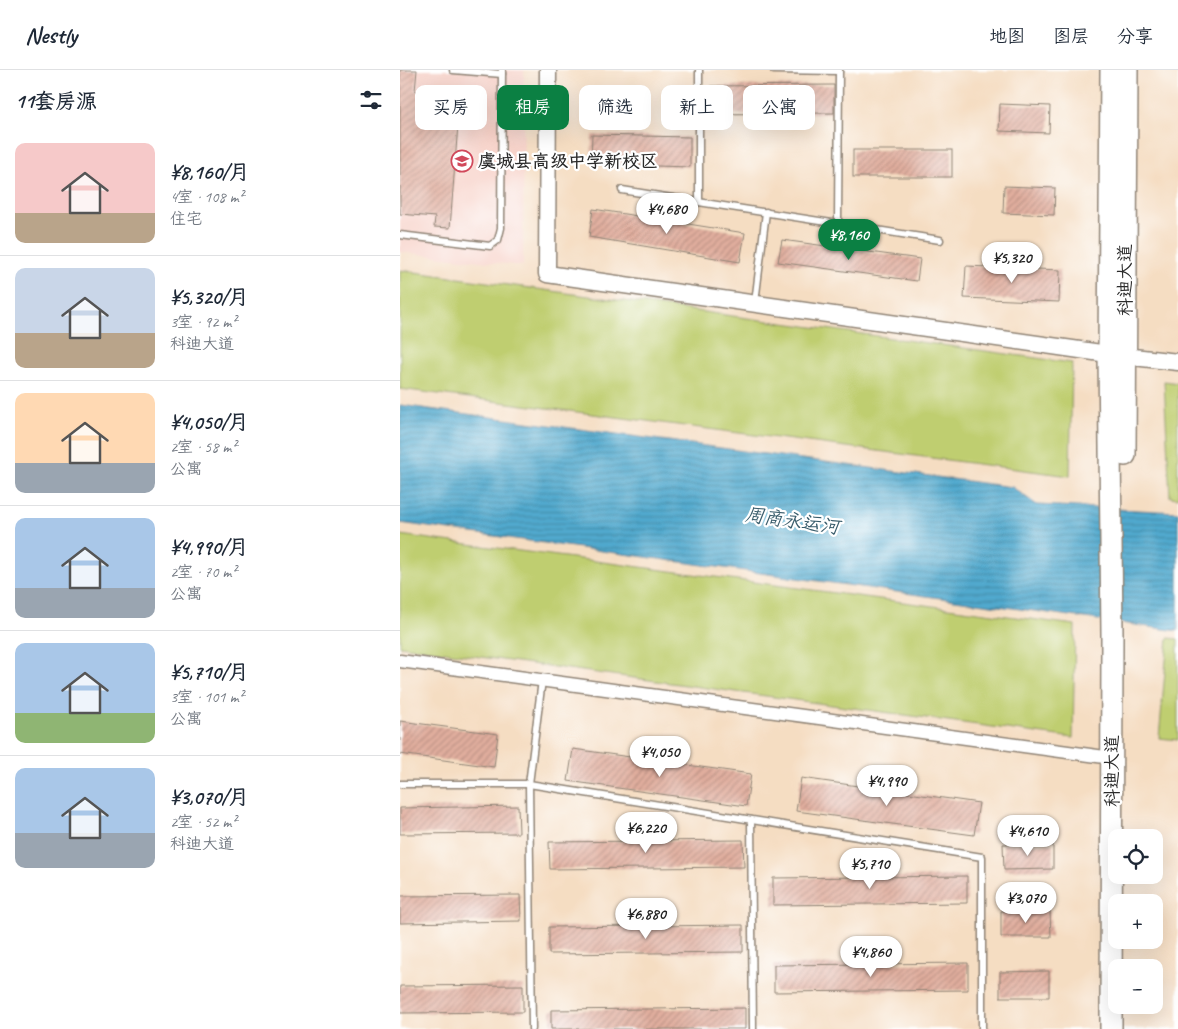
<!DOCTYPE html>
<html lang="zh">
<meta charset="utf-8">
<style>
:root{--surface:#fff;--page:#f2f2f3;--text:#1f2937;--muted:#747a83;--line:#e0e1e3;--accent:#0b8043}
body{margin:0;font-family:Caveat,"LXGW WenKai TC",sans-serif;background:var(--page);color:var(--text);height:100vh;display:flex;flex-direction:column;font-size:19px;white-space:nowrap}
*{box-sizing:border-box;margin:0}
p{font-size:16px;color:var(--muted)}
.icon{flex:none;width:28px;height:28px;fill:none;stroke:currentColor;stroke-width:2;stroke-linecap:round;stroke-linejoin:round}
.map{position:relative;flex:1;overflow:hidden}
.details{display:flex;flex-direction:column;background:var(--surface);width:400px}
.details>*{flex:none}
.top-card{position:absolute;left:15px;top:15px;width:475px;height:45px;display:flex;gap:10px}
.fabs{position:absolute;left:708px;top:759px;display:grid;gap:10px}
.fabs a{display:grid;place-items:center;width:55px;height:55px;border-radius:10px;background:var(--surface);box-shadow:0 5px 20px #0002;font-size:25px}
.price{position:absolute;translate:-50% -42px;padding:0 11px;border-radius:18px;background:#fff;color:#222;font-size:16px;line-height:32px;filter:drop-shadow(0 1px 2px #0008)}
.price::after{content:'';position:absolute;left:50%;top:30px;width:15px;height:11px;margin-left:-8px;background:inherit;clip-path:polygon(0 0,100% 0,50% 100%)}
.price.current{background:var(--accent);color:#fff}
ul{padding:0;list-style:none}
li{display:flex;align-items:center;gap:15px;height:125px;padding:0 15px}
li+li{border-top:1px solid var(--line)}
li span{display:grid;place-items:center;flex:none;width:140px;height:100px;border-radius:10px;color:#555}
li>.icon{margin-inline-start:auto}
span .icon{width:60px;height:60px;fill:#fffc;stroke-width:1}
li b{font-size:21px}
h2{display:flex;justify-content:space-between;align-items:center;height:60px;padding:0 15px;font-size:21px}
.pill{padding:0 18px;border-radius:10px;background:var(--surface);box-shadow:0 5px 20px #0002;font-size:18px;line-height:45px}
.pill.current{background:var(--accent);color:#fff}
header{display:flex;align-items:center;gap:30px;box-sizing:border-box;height:70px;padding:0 25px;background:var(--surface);border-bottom:1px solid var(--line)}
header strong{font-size:24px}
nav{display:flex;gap:28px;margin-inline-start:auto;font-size:18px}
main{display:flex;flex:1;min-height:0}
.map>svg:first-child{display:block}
</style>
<header>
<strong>Nestly</strong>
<nav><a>地图</a><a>图层</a><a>分享</a></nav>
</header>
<main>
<section class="details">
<h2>11套房源<svg class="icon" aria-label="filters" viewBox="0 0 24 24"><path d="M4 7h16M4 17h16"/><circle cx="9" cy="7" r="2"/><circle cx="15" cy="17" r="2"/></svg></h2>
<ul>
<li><span style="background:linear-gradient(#f6c9c9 70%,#b9a48a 0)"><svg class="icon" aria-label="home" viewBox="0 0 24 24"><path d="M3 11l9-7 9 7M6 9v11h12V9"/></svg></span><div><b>¥8,160/月</b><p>4室 · 108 m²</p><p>住宅</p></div></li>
<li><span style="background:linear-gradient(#c9d6e8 65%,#b9a48a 0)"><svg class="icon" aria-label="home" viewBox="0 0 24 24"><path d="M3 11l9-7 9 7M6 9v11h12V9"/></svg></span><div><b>¥5,320/月</b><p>3室 · 92 m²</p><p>科迪大道</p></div></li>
<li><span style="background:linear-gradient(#ffd9b3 70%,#9aa5b1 0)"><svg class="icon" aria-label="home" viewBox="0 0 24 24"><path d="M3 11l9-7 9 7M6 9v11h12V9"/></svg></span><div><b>¥4,050/月</b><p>2室 · 58 m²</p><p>公寓</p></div></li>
<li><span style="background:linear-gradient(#a9c7e8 70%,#9aa5b1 0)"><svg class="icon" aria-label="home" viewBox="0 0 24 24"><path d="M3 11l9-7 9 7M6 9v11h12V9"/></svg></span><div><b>¥4,990/月</b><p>2室 · 70 m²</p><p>公寓</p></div></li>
<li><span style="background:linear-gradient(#a9c7e8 70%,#8fb573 0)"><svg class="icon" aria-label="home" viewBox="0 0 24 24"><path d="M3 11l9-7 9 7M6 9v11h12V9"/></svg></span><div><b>¥5,710/月</b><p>3室 · 101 m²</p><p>公寓</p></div></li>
<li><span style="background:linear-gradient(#a9c7e8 65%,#9aa5b1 0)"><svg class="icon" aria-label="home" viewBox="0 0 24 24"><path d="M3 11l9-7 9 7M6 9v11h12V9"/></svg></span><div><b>¥3,070/月</b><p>2室 · 52 m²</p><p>科迪大道</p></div></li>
</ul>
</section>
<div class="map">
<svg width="778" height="959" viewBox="0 0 778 959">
<defs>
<pattern id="water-rules" width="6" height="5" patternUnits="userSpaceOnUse" patternTransform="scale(1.25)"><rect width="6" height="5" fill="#51a9ce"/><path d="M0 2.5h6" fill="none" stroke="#438aa7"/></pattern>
<pattern id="building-hatch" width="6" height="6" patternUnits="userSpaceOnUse" patternTransform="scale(1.25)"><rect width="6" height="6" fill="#e1ae9e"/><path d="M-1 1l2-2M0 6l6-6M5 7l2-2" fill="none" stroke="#b78e81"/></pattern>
</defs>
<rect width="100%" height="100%" fill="#fff"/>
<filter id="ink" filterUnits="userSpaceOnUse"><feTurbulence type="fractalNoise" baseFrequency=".02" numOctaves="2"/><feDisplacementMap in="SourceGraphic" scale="10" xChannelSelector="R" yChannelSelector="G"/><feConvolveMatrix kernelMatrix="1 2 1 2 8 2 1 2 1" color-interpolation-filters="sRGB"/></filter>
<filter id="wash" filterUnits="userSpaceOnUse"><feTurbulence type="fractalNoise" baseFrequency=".0096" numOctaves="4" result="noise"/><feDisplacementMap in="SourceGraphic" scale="20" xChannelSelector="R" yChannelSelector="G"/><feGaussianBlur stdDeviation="1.12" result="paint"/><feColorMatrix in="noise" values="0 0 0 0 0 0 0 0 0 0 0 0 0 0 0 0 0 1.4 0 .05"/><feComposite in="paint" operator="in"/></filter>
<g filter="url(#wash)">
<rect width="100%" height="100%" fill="#f5ddc2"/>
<polygon fill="#f7d1c8" points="0,0 124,0 123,196 0,182"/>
<g fill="#bfce70" stroke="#757c4e">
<polygon points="0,200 672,293 670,406 0,319"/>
<polygon points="764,311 778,313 778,428 770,427"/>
<polygon points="0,465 675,555 673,668 0,576"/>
<polygon points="768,568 778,569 778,670 759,668"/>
</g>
<polygon fill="url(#water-rules)" stroke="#3e6a7c" points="0,335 612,417 637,435 778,442 778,561 0,453"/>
<g id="blocks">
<g fill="url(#building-hatch)">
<polygon points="0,0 17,0 15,21 82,26 80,56 58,54 50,158 34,157 35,147 0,144"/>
<polygon points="434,15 434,43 310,44 310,16"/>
<polygon points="600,34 650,36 649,63 599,61"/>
<polygon points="192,65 290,67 290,97 191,94"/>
<rect x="453" y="80" width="99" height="27"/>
<polygon points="604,116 655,118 654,145 603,143"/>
<polygon points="193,139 345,163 340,192 189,167"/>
<polygon points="382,170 520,189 517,211 378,192"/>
<polygon points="566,196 660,200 659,232 564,228"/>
<polygon points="0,651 98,664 94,697 0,684"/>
<polygon points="173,679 351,704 346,736 168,711"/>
<polygon points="401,708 579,733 574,765 396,741"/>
<polygon points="118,736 119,763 0,764 0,738"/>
<polygon points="343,770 344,797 150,799 149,772"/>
<polygon points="603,774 653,774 653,799 604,800"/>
<polygon points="567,806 567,833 373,835 373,808"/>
<polygon points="120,825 121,851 0,853 0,826"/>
<polygon points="601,841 650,841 651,867 601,867"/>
<polygon points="343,855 343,882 149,884 149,857"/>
<polygon points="568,893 568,920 374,922 374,895"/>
<polygon points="649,901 649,927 600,927 600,902"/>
<polygon points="123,915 123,942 0,943 0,916"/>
<polygon points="345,938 345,959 151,959 151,940"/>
</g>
</g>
</g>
<g filter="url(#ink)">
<use href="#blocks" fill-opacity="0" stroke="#908476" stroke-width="1"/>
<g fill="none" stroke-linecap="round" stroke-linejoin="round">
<g stroke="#908476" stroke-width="9">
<g id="service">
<polyline points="53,0 102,4"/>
<polyline points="374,0 439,1"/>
<polyline points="222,120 540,170"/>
<polyline points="299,132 299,0"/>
<polyline points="438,153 439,0"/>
<polyline points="0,165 90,176 98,170 101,158 102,0"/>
<polyline points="355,233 366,142"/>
<polyline points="0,714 129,714 582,787 582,959"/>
<polyline points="351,750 353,959"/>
<polyline points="132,959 129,714 142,610"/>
</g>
</g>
<g stroke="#908476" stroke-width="15">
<polyline id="minor" points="0,591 712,688"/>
</g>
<g stroke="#908476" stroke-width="19">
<polyline id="tertiary" points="148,0 147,204 715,285 778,292"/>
</g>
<g stroke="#908476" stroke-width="24">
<g id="primary">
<polyline points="711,0 709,284 712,564 711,959"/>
<polyline points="725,385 727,0"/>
</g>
</g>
<use href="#service" stroke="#fff" stroke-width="6"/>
<use href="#minor" stroke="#fff" stroke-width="12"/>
<use href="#tertiary" stroke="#fff" stroke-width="16"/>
<use href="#primary" stroke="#fff" stroke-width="21"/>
</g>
</g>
<defs>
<g id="school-ring" transform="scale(1.125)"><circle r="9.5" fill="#fff" stroke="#d1495b" stroke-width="1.5"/><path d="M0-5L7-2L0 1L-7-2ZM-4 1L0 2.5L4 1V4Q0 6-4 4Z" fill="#d1495b"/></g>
</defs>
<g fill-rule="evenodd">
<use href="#school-ring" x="62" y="91"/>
</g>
<g text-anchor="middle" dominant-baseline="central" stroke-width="4.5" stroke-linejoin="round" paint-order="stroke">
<g font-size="18" font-weight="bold" fill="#2b2b2b" stroke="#fff" text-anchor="start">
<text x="78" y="91">虞城县高级中学新校区</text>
</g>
<g font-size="18" fill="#2b2b2b" stroke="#fff">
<text transform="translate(725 210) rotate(-90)">科迪大道</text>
<text transform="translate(712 701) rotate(-90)">科迪大道</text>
</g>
<g font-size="19" font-style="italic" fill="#3a5d6c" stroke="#fff">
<text transform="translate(392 451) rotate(8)">周商永运河</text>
</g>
</g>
</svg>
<div class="fabs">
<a><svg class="icon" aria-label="locate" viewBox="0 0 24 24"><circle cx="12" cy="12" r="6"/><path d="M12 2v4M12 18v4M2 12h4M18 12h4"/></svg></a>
<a>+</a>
<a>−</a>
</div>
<b class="price" style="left:267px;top:165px">¥4,680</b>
<b class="price current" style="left:449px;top:191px">¥8,160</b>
<b class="price" style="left:612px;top:214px">¥5,320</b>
<b class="price" style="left:260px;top:708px">¥4,050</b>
<b class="price" style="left:487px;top:737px">¥4,990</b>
<b class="price" style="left:246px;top:784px">¥6,220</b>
<b class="price" style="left:628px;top:787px">¥4,610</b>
<b class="price" style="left:470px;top:820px">¥5,710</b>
<b class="price" style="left:626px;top:854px">¥3,070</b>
<b class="price" style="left:246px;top:870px">¥6,880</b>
<b class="price" style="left:471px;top:908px">¥4,860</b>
<div class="top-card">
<a class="pill">买房</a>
<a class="pill current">租房</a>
<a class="pill">筛选</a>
<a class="pill">新上</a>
<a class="pill">公寓</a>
</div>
</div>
</main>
